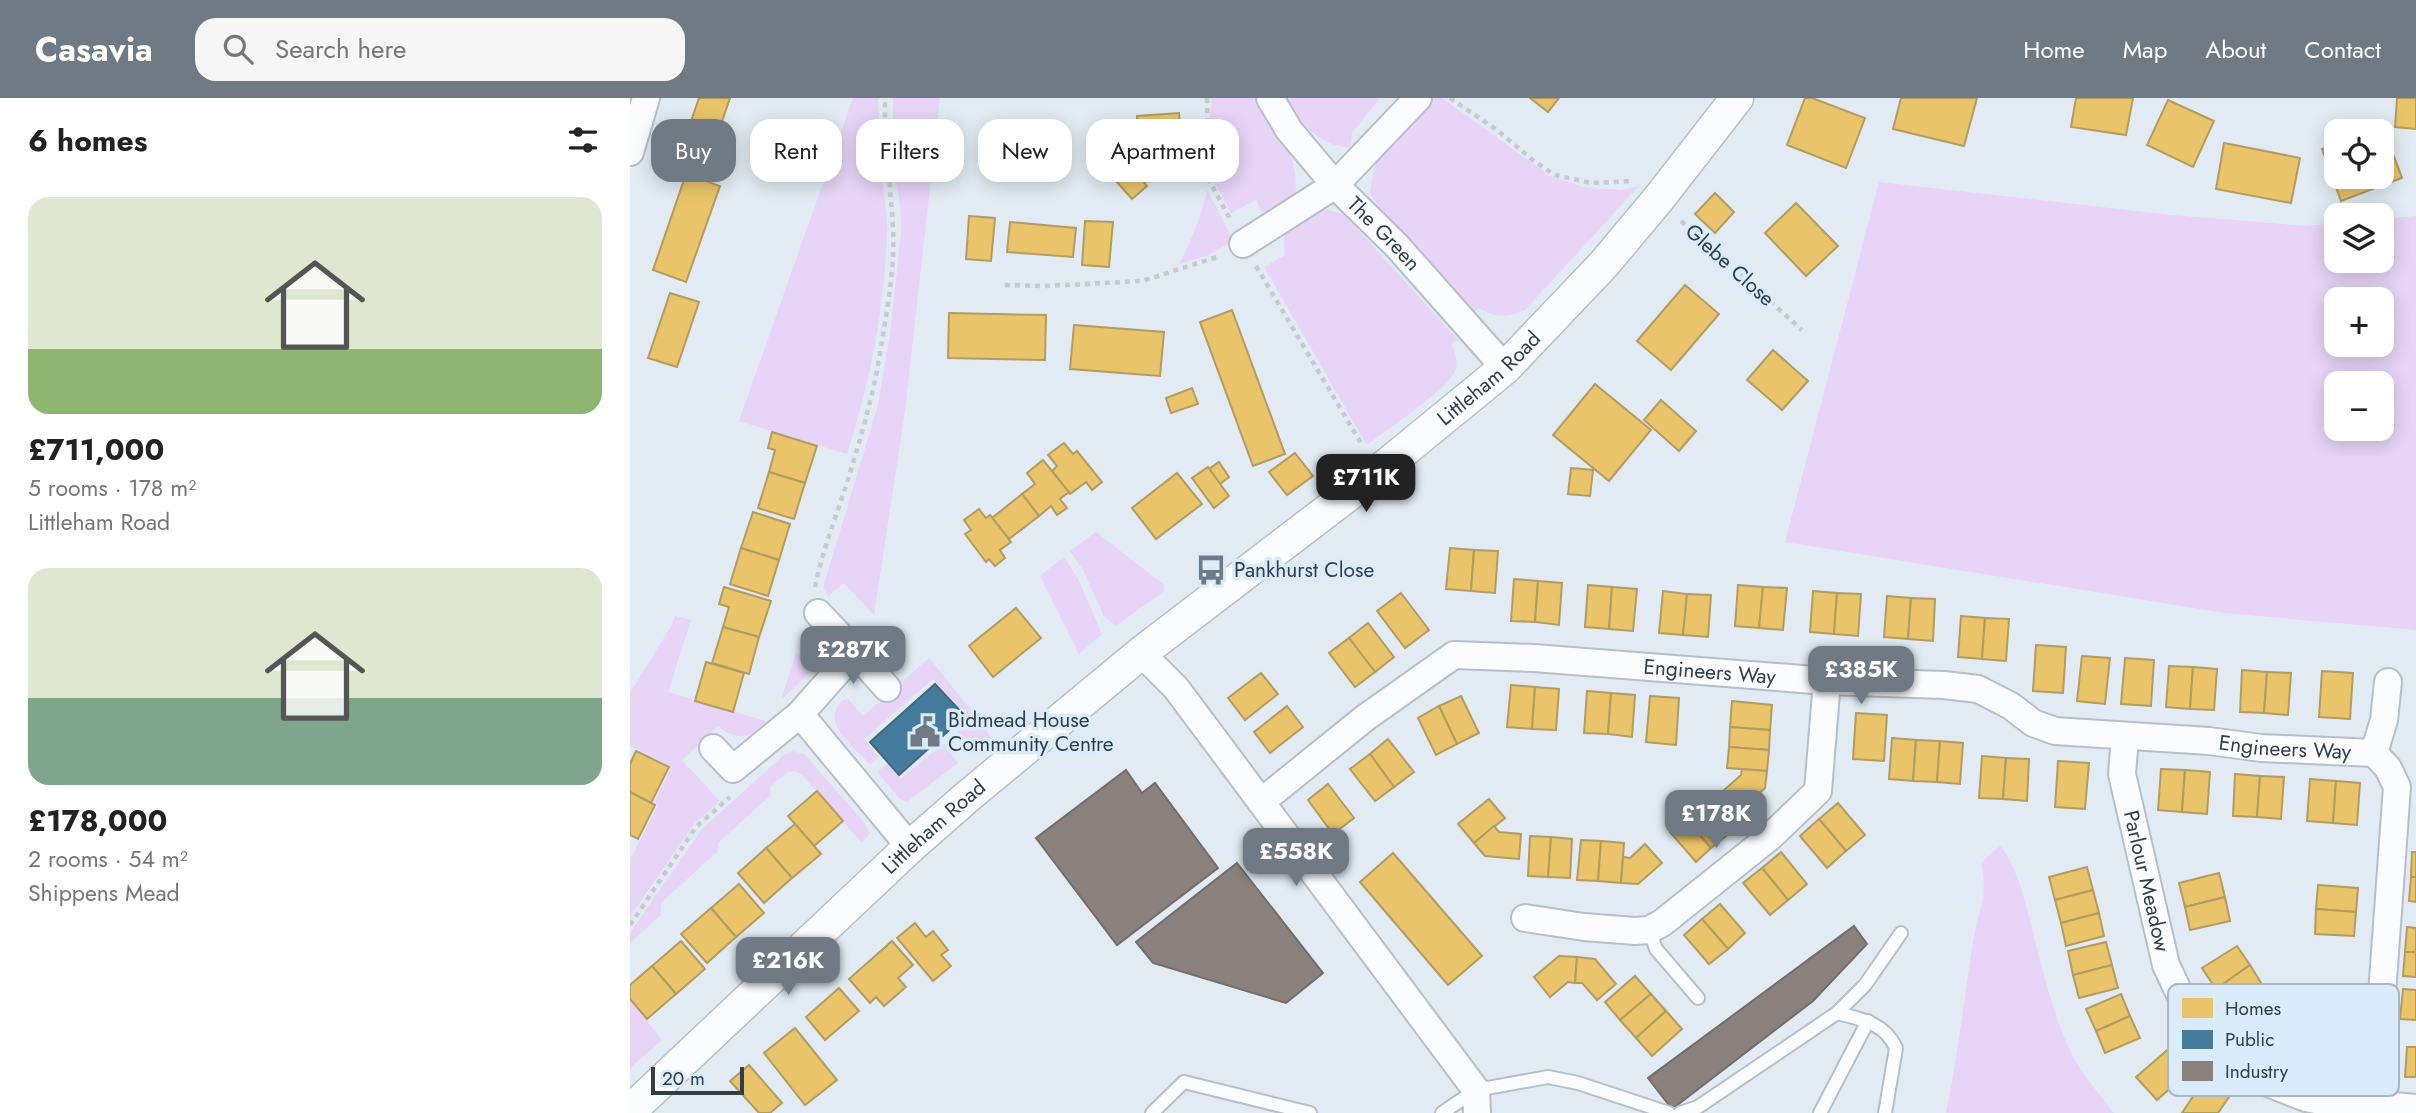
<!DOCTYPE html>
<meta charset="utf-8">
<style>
:root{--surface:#fff;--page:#f6f6f6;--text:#222;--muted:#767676;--accent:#707a84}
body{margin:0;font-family:Jost,sans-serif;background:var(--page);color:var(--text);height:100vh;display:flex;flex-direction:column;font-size:26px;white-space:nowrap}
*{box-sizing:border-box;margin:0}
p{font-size:23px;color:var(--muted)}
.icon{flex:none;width:38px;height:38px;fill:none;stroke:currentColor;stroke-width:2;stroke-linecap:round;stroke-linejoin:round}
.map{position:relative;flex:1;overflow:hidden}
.drawer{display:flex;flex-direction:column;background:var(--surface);width:630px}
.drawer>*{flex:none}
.banner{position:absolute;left:21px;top:21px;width:665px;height:63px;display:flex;gap:14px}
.fabs{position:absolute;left:1694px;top:21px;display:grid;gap:14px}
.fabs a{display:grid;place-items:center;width:70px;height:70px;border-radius:14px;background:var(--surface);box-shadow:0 4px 18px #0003;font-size:35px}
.scale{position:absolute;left:21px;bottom:18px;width:93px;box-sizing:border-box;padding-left:7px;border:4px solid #323d48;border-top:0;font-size:19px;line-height:24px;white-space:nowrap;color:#323d48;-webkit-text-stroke:5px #daebfb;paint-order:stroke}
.price{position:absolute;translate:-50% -60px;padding:0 16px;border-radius:14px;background:var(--accent);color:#fff;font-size:23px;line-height:46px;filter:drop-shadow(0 2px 4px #0008)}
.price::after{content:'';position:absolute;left:50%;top:42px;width:21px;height:16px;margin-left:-10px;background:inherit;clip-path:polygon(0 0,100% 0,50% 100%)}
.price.selected{background:#222;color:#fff}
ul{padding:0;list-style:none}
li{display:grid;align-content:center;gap:14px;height:371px;padding:0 28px}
li span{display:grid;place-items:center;height:217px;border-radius:21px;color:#555}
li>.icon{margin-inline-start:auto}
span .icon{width:126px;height:126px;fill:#fffc;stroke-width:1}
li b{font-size:30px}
h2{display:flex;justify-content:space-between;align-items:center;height:84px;padding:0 28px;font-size:30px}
.tag{padding:0 24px;border-radius:21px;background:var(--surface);box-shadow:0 4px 18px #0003;font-size:24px;line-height:63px}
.tag.selected{background:var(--accent);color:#fff}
header{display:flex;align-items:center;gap:42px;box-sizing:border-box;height:98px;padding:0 35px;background:var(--accent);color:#fff}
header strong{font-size:33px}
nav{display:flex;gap:38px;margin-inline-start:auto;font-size:24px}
.search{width:490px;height:63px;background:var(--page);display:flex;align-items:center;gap:18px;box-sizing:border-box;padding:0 24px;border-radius:21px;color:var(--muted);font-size:26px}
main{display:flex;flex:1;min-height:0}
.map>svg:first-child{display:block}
</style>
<header>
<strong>Casavia</strong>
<div class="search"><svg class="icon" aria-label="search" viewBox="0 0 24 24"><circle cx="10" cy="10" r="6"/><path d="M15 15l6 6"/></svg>Search here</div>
<nav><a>Home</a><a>Map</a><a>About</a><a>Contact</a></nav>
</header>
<main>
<section class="drawer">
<h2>6 homes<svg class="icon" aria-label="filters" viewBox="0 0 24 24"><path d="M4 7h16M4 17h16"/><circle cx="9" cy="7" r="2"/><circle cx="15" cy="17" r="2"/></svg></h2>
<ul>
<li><span style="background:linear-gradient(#dfe7d0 70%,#8fb573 0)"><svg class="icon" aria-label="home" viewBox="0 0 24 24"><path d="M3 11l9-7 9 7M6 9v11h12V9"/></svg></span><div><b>£711,000</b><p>5 rooms · 178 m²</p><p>Littleham Road</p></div></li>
<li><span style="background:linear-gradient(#dfe7d0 60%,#7fa58c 0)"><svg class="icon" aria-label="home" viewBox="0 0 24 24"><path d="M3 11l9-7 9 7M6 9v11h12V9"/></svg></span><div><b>£178,000</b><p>2 rooms · 54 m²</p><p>Shippens Mead</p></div></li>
</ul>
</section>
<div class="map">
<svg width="1786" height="1015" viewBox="0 0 1786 1015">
<rect width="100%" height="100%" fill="#e2ebf3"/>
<g fill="#e7d4f7" fill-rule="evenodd">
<path d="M223 0H248C249 29 251 57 253 86 254 102 258 118 257 134 255 209 240 285 217 356L109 323Z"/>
<polygon points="263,0 310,0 275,313 244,517 214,485 198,498 193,490 248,307 260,237 271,135 270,107 263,59"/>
<path d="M582 0H624C646 33 671 58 665 99L640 117 631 113 626 102 601 115 581 78 578 38Z"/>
<path d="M655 0H750L722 35 720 50C688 47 671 26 655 0Z"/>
<path d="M801 0H812L919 77 953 89 990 92 1009 88 895 212C877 220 865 220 849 210L844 214 752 114 740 95 744 69 754 54Z"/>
<path d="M1249 84 1542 117 1675 128 1706 125V163H1752V121L1786 118V532L1595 515 1155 444ZM1706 201H1752V247H1706ZM1706 285H1752V331H1706Z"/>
<path d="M577 92 604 143 576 158 549 166C561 143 572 118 577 92Z"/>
<path d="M695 111 715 117 828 242 821 246C825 254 829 264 825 273 819 290 754 334 737 347L634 169 655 157C649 126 669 120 695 111Z"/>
<polygon points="466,434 534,487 534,493 486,528 474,518 453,472 440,453"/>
<polygon points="434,459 448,481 472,536 449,556 410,478"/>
<path d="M45 518 61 522 38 594 136 623C126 642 102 642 88 628L52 662 90 703 64 726 0 819V762L28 707 24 705 41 670 46 671 0 648V595L42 527Z"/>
<polygon points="166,555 189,566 152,601 153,595"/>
<path d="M299 560 354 628 360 639 340 655 325 636 341 621 303 581 234 641 249 659 240 666C225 650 188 623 213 602L218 601 233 618Z"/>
<polygon points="313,646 328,665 277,704 270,701 247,674 257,666 270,681"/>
<polygon points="162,653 174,656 233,723 240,735 232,745 173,678 165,673 157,674 140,689 141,697 88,745 87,754 31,805 31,817 0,845 0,835 72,731 154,657"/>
<path d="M1370 747C1394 780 1399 823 1410 862 1417 889 1425 918 1436 944 1447 970 1467 993 1484 1015H1316C1328 958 1334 901 1343 844 1348 812 1359 799 1351 765Z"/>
<polygon points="0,902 32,942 0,970"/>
</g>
<g fill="#e9c46a" stroke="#b29c60" stroke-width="2">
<polygon points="69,0 100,0 77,68 49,58"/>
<polygon points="900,0 929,0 918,14"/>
<polygon points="1175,0 1182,0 1235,20 1216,70 1157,47"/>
<polygon points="1271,0 1347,0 1334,48 1263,31"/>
<polygon points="1446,0 1503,0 1496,37 1441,29"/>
<polygon points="1767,0 1786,0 1786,31 1765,29"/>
<polygon points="1538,2 1584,23 1563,69 1517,47"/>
<polygon points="549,15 554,80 512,84 507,18"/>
<polygon points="1753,29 1772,80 1711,103 1692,51 1706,46 1706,79 1752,79 1752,33 1741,33"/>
<polygon points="1594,45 1670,60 1661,105 1586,91"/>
<polygon points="501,70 517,88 502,101 486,83"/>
<polygon points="56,76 90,88 56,184 23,172"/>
<polygon points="1085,95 1104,114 1085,135 1065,116"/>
<polygon points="1166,105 1208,148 1176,178 1135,135"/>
<polygon points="339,118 365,120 361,163 336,161"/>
<polygon points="455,123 483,124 479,169 452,167"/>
<polygon points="380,124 446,130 443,159 377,154"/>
<polygon points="1055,187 1089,216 1041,272 1007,243"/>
<polygon points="40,195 69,204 47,269 18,260"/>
<polygon points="602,212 655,356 623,368 570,224"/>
<polygon points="319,215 416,217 415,262 318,260"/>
<polygon points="444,227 534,234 530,278 440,271"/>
<polygon points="1143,252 1178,283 1152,312 1117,282"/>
<polygon points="965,286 1021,332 979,383 923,337"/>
<polygon points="562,290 568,306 541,315 536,300"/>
<polygon points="1031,302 1066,333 1049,353 1014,322"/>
<polygon points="142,334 187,348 175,385 139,374 145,352 138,350"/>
<polygon points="434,345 443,356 447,353 472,384 462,392 456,384 440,396 422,373 427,368 418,357"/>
<polygon points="665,355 683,378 657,397 639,374"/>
<polygon points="413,362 439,394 430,401 437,410 427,417 421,408 409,418 392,396 405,386 397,375"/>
<polygon points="589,364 599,379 590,386 579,371"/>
<polygon points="578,369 599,398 584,410 562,380"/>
<polygon points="941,370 963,372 960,398 938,396"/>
<polygon points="139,374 175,385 164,421 128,410"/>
<polygon points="547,375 572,406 526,441 502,410"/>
<polygon points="392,396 409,418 379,441 362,420"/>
<polygon points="349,411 356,420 360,417 381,444 370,452 375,460 365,468 359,461 356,464 335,436 341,432 334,422"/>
<polygon points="123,414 160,426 149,462 111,450"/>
<polygon points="111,450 149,462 138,498 100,486"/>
<polygon points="820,450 844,452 841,493 816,491"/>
<polygon points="844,452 868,453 865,495 841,493"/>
<polygon points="884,481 908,483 905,524 881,523"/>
<polygon points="908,483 932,485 929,527 905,524"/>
<polygon points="958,487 982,489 979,531 955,529"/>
<polygon points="1108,487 1133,489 1129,530 1105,528"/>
<polygon points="94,489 141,503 129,539 93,529 99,509 89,506"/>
<polygon points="982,489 1007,491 1003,533 979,531"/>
<polygon points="1133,489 1157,490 1153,532 1129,530"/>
<polygon points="1033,493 1057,496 1053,537 1029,535"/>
<polygon points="1183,493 1207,495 1204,536 1180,534"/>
<polygon points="771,495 799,532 775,550 747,513"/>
<polygon points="1207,495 1231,496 1228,538 1204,536"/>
<polygon points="1057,496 1081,497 1078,539 1053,537"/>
<polygon points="1257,498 1281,500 1278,541 1254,539"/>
<polygon points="1281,500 1305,501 1303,543 1278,541"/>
<polygon points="386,510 411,540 363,579 339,548"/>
<polygon points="1331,518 1355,520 1352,561 1328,559"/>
<polygon points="1355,520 1379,521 1376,563 1352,561"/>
<polygon points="738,525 764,559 745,574 719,540"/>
<polygon points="93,529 129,539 119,576 82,565"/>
<polygon points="719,540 745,574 725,589 699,555"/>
<polygon points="1406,547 1436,549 1433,595 1403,593"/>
<polygon points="1452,558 1480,560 1475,606 1447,603"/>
<polygon points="1495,560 1524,562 1521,608 1491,606"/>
<polygon points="76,564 114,575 103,614 65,603"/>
<polygon points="1539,568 1563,569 1560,611 1536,609"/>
<polygon points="1563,569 1587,571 1584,612 1560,611"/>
<polygon points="1612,572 1637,574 1634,615 1610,614"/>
<polygon points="1692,573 1723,575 1720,621 1689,619"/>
<polygon points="1637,574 1661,575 1658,617 1634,615"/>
<polygon points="631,575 648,596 615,622 598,600"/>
<polygon points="881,587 905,589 902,631 877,629"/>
<polygon points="905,589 929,591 926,632 902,631"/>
<polygon points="957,593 981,595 978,636 954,635"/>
<polygon points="981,595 1005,597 1002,639 978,636"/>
<polygon points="831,598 849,635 827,646 809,608"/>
<polygon points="1020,598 1049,600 1046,647 1016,644"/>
<polygon points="1102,603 1142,607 1140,632 1100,629"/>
<polygon points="657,608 673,629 640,655 624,634"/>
<polygon points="809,608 827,646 806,657 788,620"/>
<polygon points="1226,615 1257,617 1254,663 1223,661"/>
<polygon points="1100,629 1140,632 1139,652 1099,649"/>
<polygon points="1262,640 1286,642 1283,683 1259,681"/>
<polygon points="758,641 784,674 764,689 740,656"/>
<polygon points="1286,642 1310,643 1307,684 1283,683"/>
<polygon points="1310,643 1333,645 1330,686 1307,684"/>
<polygon points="1099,649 1139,652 1137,673 1097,670"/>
<polygon points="6,653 39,669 21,705 0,694 0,666"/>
<polygon points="740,656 764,689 745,703 720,671"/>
<polygon points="1352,658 1376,660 1373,701 1349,700"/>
<polygon points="1376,660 1399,661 1397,703 1373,701"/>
<polygon points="1428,663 1459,665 1455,711 1425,709"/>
<polygon points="1112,671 1137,673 1135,690 1110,712 1093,693 1111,677"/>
<polygon points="1531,671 1555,672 1552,714 1528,712"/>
<polygon points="1555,672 1580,674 1577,716 1552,714"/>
<polygon points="1605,676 1630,678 1627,719 1603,718"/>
<polygon points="1630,678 1654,679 1651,721 1627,719"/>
<polygon points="1680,681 1706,683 1703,725 1677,723"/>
<polygon points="1706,683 1730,685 1727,727 1703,725"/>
<polygon points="698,686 724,720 703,736 678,702"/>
<polygon points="187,693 213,723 184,748 158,718"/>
<polygon points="0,694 25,707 8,741 0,737"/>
<polygon points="859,701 875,720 844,745 828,726"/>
<polygon points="1208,705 1235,737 1216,753 1189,721"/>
<polygon points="1071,706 1097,737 1081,750 1055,720"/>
<polygon points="1055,720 1081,750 1066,764 1040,734"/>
<polygon points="1189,721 1216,753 1197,770 1170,738"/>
<polygon points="165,726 191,756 162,780 136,750"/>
<polygon points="864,728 869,734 891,736 889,761 855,758 844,745"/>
<polygon points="900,738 921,739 918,779 898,778"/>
<polygon points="921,739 942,741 940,780 918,779"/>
<polygon points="951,742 971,743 968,783 947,782"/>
<polygon points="971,743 994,745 991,785 968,783"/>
<polygon points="1015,746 1032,765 1008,786 991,785 993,759 1000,760"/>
<polygon points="136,750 162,780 134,805 108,775"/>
<polygon points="1151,754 1177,786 1158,802 1132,770"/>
<polygon points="1782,754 1786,754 1786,779 1781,779"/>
<polygon points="763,755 852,858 818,887 730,784"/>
<polygon points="1457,769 1463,792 1425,802 1419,779"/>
<polygon points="1132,770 1158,802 1140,817 1113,785"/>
<polygon points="1589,775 1595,799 1555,809 1549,785"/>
<polygon points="1781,779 1786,779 1786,804 1779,803"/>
<polygon points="109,786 134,815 106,839 81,810"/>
<polygon points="1688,787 1728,790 1726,814 1686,811"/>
<polygon points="1463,792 1469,815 1431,825 1425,802"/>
<polygon points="1595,799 1600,823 1560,832 1555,809"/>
<polygon points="1090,806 1115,835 1098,851 1072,821"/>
<polygon points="81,810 106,839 77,865 51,836"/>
<polygon points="1686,811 1726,814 1724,838 1685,836"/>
<polygon points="1469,815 1474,838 1436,848 1431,825"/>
<polygon points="1072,821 1098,851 1079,866 1054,837"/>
<polygon points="285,825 296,839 303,833 318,852 311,857 321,868 303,883 267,840"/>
<polygon points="1777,829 1786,830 1786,854 1775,854"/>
<polygon points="51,843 75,871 46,896 22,868"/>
<polygon points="262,843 283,867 268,880 276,889 254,908 246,899 240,905 219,881"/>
<polygon points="1476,844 1482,867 1443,877 1438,853"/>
<polygon points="1607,848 1620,867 1586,891 1572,870"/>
<polygon points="1775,854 1786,854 1786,879 1773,878"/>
<polygon points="929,858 947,859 945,885 938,884 920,899 904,879"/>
<polygon points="947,859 965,861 986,886 967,902 952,885 945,885"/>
<polygon points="1482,867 1488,890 1449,900 1443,877"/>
<polygon points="1620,867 1633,888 1598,911 1586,891"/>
<polygon points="22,868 46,896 17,921 0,901 0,887"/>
<polygon points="1005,878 1021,896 990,922 975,904"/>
<polygon points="209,890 229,913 195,942 176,919"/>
<polygon points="1773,891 1786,892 1786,922 1770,921"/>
<polygon points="1021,896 1036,913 1006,940 990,922"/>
<polygon points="1491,896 1500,918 1466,933 1456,911"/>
<polygon points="1036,913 1052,931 1022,958 1006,940"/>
<polygon points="1500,918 1510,940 1475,955 1466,933"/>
<polygon points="165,930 207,982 175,1007 134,955"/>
<polygon points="1542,948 1562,971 1527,1002 1506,979"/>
<polygon points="1777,949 1786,949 1786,979 1775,979"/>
<polygon points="119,967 152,1005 140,1015 129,1015 100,983"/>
<polygon points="1574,982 1599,999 1588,1015 1552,1015"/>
</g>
<polygon fill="#457b9d" stroke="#3f6884" stroke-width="2" points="305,586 335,618 269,677 240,644"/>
<g fill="#8a817c" stroke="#706d6c" stroke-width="2">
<polygon points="496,672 512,695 525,685 588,770 487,847 406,740"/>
<polygon points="607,765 693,875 656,905 523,865 506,844"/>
<polygon points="1224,828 1237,846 1183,903 1042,1011 1018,980"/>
</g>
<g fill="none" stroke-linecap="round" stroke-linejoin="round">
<g stroke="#b6bfc7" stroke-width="16">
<g id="service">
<polyline points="1019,832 1026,851 1068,900"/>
<path d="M1207 915C1231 921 1255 925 1266 950L1255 1015"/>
<polyline points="522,1015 554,984 680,1015"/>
<polyline points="812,1015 846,992 918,979 948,985 1039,1015"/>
<polyline points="1050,1015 1068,1009 1207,915 1235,887 1271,835"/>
<polyline points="1190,1015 1238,923"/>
</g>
</g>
<g stroke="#b6bfc7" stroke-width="30">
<g id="minor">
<path id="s1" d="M640 0 659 32 705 87 767 148 875 270"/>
<polyline points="0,54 16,0"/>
<polyline points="613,146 705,87 788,0"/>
<polyline points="188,515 225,554 170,616 280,749"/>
<polyline points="225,554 257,590"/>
<polyline points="511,555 546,590 846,992 847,1015"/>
<path id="s2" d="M1495 639 1492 676 1536 867 1563 924 1605 968 1640 986 1676 1000 1711 1007 1744 1006 1767 689 1758 670 1744 655"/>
<polyline points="83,650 103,671 170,616"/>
<path id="s3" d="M631 704 735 620 824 557 904 560 1197 583 1314 587 1348 591 1381 608 1403 625 1425 633 1579 643 1631 650 1744 655 1754 622 1758 584"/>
<polyline points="895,820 954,829 1005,833 1019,832 1032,825 1141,738 1188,693 1197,583"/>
<polyline points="1744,1006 1786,1010"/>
</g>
</g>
<g stroke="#b6bfc7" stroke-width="35">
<g id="tertiary">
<path id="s4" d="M0 1013 280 749 337 699 511 555 748 374 875 270 974 166 1030 99 1107 0"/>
</g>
</g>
<g stroke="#c6cbcd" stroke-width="4.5" stroke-dasharray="5 5" stroke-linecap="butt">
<polyline points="577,0 578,80 600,121"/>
<polyline points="820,0 867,32 904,63 925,77 961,85 1003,83"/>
<polyline points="1051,123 1172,232"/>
<polyline points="626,168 732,347"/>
<polyline points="375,187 414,188 512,183 590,158"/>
<path d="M185 489C192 454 205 421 216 388 230 342 244 296 251 249 257 211 265 171 263 132 261 88 254 45 255 0"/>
<polyline points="0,827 66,729 100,699"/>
</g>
<use href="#service" stroke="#fbfcfd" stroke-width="12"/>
<use href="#minor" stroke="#fbfcfd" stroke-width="26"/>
<use href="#tertiary" stroke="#fbfcfd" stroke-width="32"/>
</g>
<defs>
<g id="bus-bare" transform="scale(2.415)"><path d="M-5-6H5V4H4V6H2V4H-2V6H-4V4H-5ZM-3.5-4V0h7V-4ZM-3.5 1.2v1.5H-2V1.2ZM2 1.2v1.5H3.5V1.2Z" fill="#707a84" stroke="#daebfb" stroke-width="2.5" paint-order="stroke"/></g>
<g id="civic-bare" transform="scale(2.415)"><path d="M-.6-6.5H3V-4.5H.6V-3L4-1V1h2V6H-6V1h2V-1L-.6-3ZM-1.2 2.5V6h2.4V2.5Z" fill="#707a84" stroke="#daebfb" stroke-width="2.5" paint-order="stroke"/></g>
</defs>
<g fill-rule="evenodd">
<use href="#bus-bare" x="581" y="472"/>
<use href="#civic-bare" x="295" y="634"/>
</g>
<g text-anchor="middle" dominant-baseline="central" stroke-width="7" stroke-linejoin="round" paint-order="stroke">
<g font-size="21" fill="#323d48" stroke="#daebfb">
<text stroke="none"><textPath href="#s1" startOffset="178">The Green</textPath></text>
<text transform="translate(1100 167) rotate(42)">Glebe Close</text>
<text stroke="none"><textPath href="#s4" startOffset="1130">Littleham Road</textPath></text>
<text stroke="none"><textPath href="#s3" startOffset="499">Engineers Way</textPath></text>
<text stroke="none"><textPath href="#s3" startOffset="1087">Engineers Way</textPath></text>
<text stroke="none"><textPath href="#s4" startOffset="416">Littleham Road</textPath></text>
<text stroke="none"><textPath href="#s2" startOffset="147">Parlour Meadow</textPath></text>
</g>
<g font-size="21" fill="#323d48" stroke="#daebfb" text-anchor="start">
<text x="604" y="472">Pankhurst Close</text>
<text x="318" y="622">Bidmead House<tspan x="318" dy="24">Community Centre</tspan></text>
</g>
</g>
<rect x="1538" y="886" width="231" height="112" rx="10" fill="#daebfb" stroke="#a8b7c5" stroke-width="2"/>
<rect x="1552" y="900" width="31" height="20" fill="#e9c46a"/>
<rect x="1552" y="932" width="31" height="19" fill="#457b9d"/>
<rect x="1552" y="963" width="31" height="20" fill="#8a817c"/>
<g font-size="19" fill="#323d48">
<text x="1595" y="917">Homes</text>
<text x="1595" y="948">Public</text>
<text x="1595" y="980">Industry</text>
</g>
</svg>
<div class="fabs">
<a><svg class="icon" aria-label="locate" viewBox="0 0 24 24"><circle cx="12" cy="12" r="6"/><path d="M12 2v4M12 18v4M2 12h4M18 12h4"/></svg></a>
<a><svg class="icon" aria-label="layers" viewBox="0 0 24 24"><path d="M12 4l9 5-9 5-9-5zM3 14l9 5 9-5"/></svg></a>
<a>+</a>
<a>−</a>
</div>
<div class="scale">20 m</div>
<b class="price selected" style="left:736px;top:416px">£711K</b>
<b class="price" style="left:223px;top:588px">£287K</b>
<b class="price" style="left:1231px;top:608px">£385K</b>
<b class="price" style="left:1086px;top:752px">£178K</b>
<b class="price" style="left:666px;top:790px">£558K</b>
<b class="price" style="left:158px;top:899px">£216K</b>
<div class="banner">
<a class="tag selected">Buy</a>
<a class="tag">Rent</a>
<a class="tag">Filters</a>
<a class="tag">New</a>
<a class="tag">Apartment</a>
</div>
</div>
</main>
